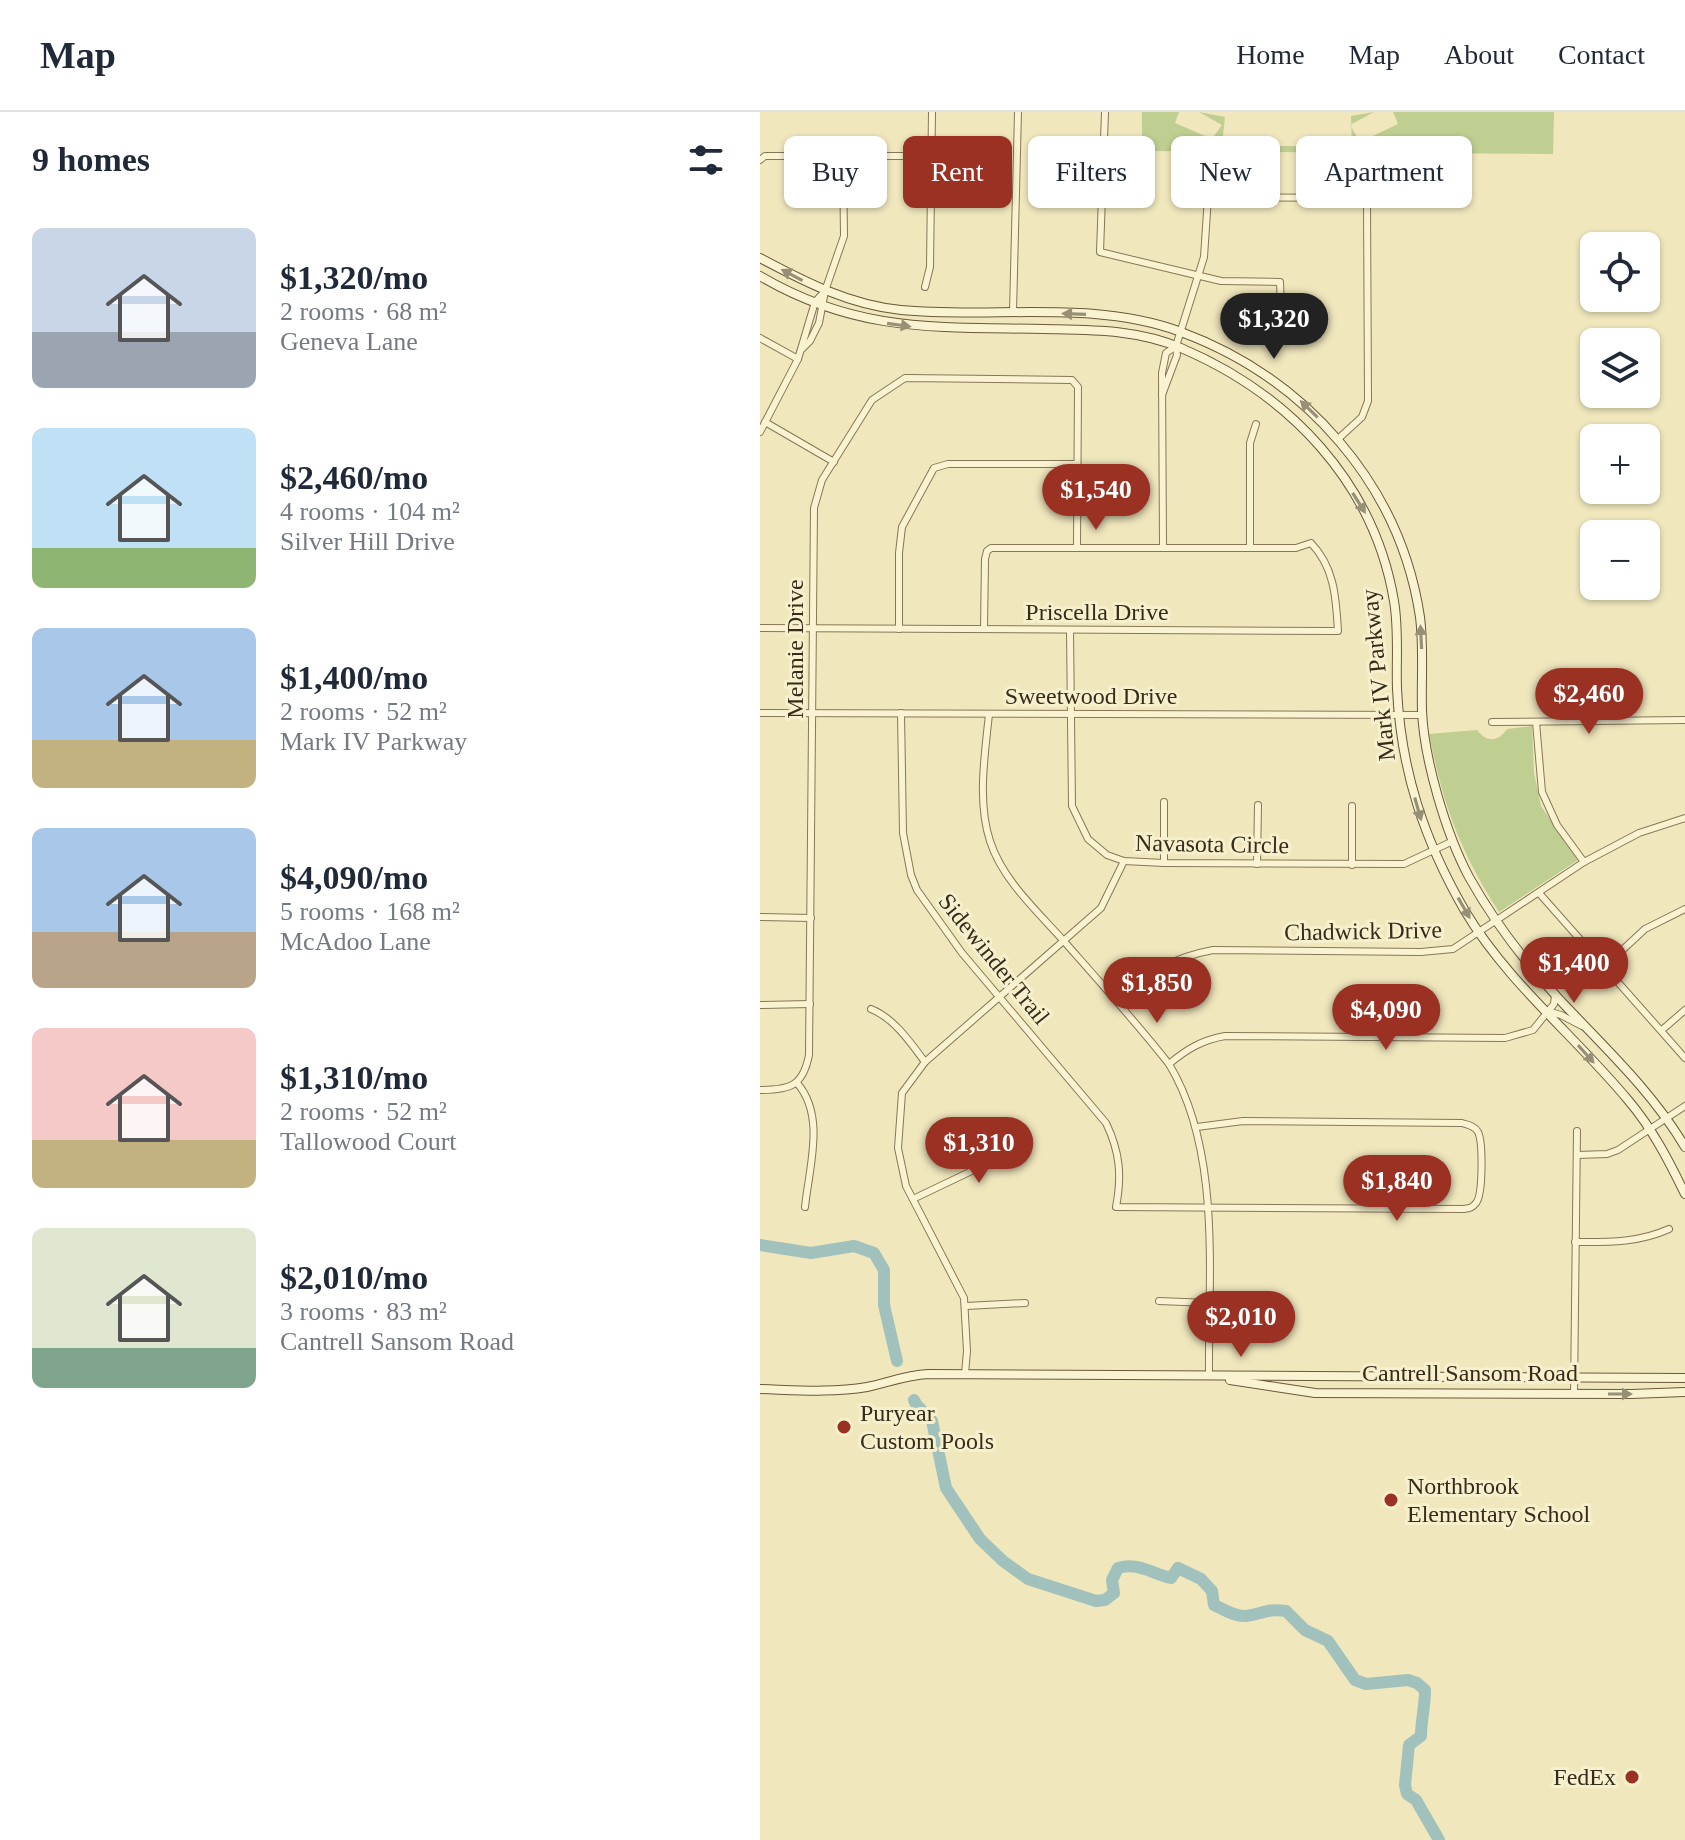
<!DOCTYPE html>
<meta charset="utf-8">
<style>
:root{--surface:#fff;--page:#f2f2f3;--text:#1f2937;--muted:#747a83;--line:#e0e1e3;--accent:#9a3123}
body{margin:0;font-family:Georgia,serif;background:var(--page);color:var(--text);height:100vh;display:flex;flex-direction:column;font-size:30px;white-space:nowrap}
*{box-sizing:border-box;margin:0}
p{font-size:26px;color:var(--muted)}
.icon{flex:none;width:44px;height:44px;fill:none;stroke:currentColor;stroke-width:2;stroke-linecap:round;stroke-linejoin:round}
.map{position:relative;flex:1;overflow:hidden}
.side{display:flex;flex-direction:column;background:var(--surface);width:760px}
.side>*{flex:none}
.banner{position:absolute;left:24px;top:24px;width:760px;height:72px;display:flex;gap:16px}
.tools{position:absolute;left:820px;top:120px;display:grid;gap:16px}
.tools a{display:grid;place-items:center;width:80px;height:80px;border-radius:12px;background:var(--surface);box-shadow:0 2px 6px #0004;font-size:40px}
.price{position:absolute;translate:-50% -68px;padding:0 18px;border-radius:28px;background:var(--accent);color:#fff;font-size:26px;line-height:52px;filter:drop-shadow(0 2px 4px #0008)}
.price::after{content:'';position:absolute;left:50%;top:48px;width:24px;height:18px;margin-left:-12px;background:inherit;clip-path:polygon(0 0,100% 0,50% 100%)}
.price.on{background:#222;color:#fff}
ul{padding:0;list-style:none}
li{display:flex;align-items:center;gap:24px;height:200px;padding:0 32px}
li span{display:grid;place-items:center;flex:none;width:224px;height:160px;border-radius:12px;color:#555}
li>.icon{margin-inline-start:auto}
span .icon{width:96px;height:96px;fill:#fffc;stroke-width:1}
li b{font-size:34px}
h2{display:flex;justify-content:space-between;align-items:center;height:96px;padding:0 32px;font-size:34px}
.tag{padding:0 28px;border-radius:12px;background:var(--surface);box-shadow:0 2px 6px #0004;font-size:28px;line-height:72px}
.tag.on{background:var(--accent);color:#fff}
header{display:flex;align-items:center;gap:48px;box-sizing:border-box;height:112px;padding:0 40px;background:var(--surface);border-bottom:2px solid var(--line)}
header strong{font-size:38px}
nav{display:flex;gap:44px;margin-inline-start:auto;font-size:28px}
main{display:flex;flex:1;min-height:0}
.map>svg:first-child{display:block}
</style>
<header>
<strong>Map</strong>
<nav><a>Home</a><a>Map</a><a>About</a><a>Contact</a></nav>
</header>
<main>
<section class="side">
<h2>9 homes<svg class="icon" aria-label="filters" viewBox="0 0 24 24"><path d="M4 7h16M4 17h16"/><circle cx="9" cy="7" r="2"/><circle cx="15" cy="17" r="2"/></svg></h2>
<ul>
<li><span style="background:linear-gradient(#c9d6e8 65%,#9aa5b1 0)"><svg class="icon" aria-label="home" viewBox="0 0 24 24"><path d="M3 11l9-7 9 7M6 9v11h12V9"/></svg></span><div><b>$1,320/mo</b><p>2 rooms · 68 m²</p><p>Geneva Lane</p></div></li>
<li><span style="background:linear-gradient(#bfe0f5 75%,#8fb573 0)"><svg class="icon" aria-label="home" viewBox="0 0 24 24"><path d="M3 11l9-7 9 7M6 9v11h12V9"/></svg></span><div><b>$2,460/mo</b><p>4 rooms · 104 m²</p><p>Silver Hill Drive</p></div></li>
<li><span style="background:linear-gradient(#a9c7e8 70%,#c2b280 0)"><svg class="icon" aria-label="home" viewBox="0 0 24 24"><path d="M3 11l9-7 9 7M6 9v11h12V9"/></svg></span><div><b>$1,400/mo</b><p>2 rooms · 52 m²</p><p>Mark IV Parkway</p></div></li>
<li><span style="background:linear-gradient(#a9c7e8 65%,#b9a48a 0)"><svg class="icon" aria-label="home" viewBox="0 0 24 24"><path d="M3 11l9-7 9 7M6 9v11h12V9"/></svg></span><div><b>$4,090/mo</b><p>5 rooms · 168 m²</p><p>McAdoo Lane</p></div></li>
<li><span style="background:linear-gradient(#f6c9c9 70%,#c2b280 0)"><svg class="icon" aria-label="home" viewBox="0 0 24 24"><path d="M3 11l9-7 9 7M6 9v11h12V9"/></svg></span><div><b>$1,310/mo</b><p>2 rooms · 52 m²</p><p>Tallowood Court</p></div></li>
<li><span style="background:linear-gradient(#dfe7d0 75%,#7fa58c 0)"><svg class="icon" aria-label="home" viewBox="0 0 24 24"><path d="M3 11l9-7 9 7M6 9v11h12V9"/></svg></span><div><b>$2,010/mo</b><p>3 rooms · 83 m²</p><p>Cantrell Sansom Road</p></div></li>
</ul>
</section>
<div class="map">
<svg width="925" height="1728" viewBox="0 0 925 1728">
<rect width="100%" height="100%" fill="#f0e7bd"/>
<g fill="#bfce91">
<polygon points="382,0 419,0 415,11 452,27 462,13 439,0 465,5 462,33 592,35 591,4 614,0 590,13 600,30 638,12 633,0 794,0 793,42 382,39"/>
<path d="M772 614 774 661 781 694 818 748 739 800C700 739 683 693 669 622L717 618C727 631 738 630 747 617Z"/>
</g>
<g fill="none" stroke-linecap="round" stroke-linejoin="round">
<g stroke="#a1c1bc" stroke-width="12">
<polyline points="0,1133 51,1141 94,1134 114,1141 124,1158 124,1193 137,1249"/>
<path d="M154 1288 156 1292 172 1309 186 1376 220 1427 243 1449 268 1467 336 1489 345 1488 354 1481 352 1468 358 1456C379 1450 390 1461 411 1466L418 1456 441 1467 452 1479 454 1493C463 1497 475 1505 486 1504 502 1502 507 1496 526 1499L545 1518 568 1529 595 1568 606 1572 648 1568 657 1571 665 1578C665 1595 661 1608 661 1624L649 1633 645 1673 647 1682 656 1688 679 1728"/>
</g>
<g stroke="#887756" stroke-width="8">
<g id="minor">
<polyline points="345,0 340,140 461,169 520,170 522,218 514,233"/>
<polyline points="0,48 5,44 172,44"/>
<polyline points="165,175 170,155 172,0"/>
<polyline points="253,200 258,0"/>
<polyline points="0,226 38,247"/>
<polyline points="42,237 50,229 59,211 65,179 84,124 83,45"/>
<polyline points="402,283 417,243 416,234 444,145 448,85 607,86 608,289 602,305 578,327"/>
<polyline points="5,310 74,350"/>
<polyline points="0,320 38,247 55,190 65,179"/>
<polyline points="403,434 402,261 406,241 416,234"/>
<polyline points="490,435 490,331 496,312"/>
<path d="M0 516 578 519C576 487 575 456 551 431L536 436H231L227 439 225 447 224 517"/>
<polyline points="139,517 139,441 142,415 174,356 188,352 317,352"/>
<polyline points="310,518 312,694 328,727 347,743 364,749 404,751 644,752 693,729"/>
<polyline points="0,601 662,603"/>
<path d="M141 601 143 721 151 763 157 778 202 841 346 1011C360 1040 362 1064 356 1095L704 1097C710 1096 712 1096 716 1091 723 1083 723 1030 718 1020 715 1014 708 1013 702 1011L483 1009 437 1015"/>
<path d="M229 602C225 642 217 689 230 729 242 767 276 798 302 827 338 868 375 909 409 952 462 1040 448 1163 449 1263"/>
<polyline points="732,610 925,608"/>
<polyline points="776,610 782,680 797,713 824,750"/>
<polyline points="404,690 404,751"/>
<polyline points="592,694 592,753"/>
<polyline points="497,752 498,693"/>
<polyline points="779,781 925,946"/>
<polyline points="0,805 51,806"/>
<polyline points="844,855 885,817 925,797"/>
<path d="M356 888C385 862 414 845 453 838L661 840 693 837 824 750 879 721 925 706"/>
<polyline points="0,893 50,892"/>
<path d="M111 897C134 906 151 931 165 950"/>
<polyline points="787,899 801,903 822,914"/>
<polyline points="902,918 925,898"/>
<path d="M409 952C427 937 442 928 465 924L745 926 773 918 794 892 795 883"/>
<path d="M37 971C66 1004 49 1055 45 1095"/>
<path d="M0 978C30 978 43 974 49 943L54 396 62 368 112 288 145 266 312 268 318 275 317 435"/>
<polyline points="817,1043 847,1042 858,1038 925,994"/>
<polyline points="153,1087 222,1054 230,1044 229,1020"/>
<path d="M815 1130C848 1130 878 1131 909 1117"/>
<polyline points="399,1189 449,1191"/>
<polyline points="206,1194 265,1191"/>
<polyline points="205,1262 207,1239 204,1186 146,1074 138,1036 142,981 165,950 341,796 364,749"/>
<polyline points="814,1282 817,1019"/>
</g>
</g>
<g stroke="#6a5839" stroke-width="10">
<g id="secondary">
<path d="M0 146C45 170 90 193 141 198 233 207 332 187 421 220 545 266 640 372 660 505 664 536 661 568 662 599 664 647 686 722 709 765 733 808 765 850 799 887 843 934 892 979 925 1035"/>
<path d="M0 164C97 221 177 215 284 217 331 218 377 217 421 236 529 282 614 370 634 489 639 518 636 548 637 577 641 659 664 728 705 799 748 871 815 924 868 988 892 1016 909 1049 925 1082"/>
<polyline points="470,1268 555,1281 871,1282 925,1280"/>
<path d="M0 1277C35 1278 72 1281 107 1275 127 1271 146 1263 168 1262L925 1266"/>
</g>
</g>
<use href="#minor" stroke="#faf3d1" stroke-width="6"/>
<use href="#secondary" stroke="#faf3d1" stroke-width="8"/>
</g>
<defs><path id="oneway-solid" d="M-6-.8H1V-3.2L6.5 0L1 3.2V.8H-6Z" transform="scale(2)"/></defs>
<g fill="#989076">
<use href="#oneway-solid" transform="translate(32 163) rotate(-152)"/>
<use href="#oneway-solid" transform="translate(314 202) rotate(-178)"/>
<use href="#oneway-solid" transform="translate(139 213) rotate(8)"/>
<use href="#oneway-solid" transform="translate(549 297) rotate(-136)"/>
<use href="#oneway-solid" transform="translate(599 391) rotate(58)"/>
<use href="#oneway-solid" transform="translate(661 525) rotate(-93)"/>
<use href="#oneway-solid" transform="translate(658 697) rotate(74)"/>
<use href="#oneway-solid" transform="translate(704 796) rotate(60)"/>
<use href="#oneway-solid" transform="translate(826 942) rotate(48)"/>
<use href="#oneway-solid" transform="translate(860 1282)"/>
</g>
<g fill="#9a3123" stroke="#f7f0cd" stroke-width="3">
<circle cx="84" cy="1315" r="8"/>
<circle cx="631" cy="1388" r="8"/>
<circle cx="872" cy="1665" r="8"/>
</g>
<g text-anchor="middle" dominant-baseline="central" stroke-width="6" stroke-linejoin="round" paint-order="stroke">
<g font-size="24" fill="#372c1b" stroke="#f7f0cd">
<text x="337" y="500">Priscella Drive</text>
<text transform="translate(35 537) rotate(-90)">Melanie Drive</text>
<text transform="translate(618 563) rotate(-96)">Mark IV Parkway</text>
<text x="331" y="584">Sweetwood Drive</text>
<text transform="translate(452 732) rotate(1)">Navasota Circle</text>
<text transform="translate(603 819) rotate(-1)">Chadwick Drive</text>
<text transform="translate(234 847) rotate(51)">Sidewinder Trail</text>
<text x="710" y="1261">Cantrell Sansom Road</text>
</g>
<g font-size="24" fill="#372c1b" stroke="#f7f0cd" text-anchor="start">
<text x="100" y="1301">Puryear<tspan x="100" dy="28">Custom Pools</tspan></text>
<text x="647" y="1374">Northbrook<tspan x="647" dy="28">Elementary School</tspan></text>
<text x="856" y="1665" text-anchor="end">FedEx</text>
</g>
</g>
</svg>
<div class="tools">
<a><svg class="icon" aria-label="locate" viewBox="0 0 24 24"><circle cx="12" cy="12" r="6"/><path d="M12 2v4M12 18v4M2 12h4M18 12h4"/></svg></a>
<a><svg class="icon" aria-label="layers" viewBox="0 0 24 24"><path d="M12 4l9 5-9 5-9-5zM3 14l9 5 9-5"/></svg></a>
<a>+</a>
<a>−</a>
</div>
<b class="price on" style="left:514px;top:249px">$1,320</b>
<b class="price" style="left:336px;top:420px">$1,540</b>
<b class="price" style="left:829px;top:624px">$2,460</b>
<b class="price" style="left:814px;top:893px">$1,400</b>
<b class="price" style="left:397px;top:913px">$1,850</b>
<b class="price" style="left:626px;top:940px">$4,090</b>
<b class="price" style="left:219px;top:1073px">$1,310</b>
<b class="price" style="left:637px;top:1111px">$1,840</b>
<b class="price" style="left:481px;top:1247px">$2,010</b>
<div class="banner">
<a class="tag">Buy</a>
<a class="tag on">Rent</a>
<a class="tag">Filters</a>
<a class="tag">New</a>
<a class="tag">Apartment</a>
</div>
</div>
</main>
